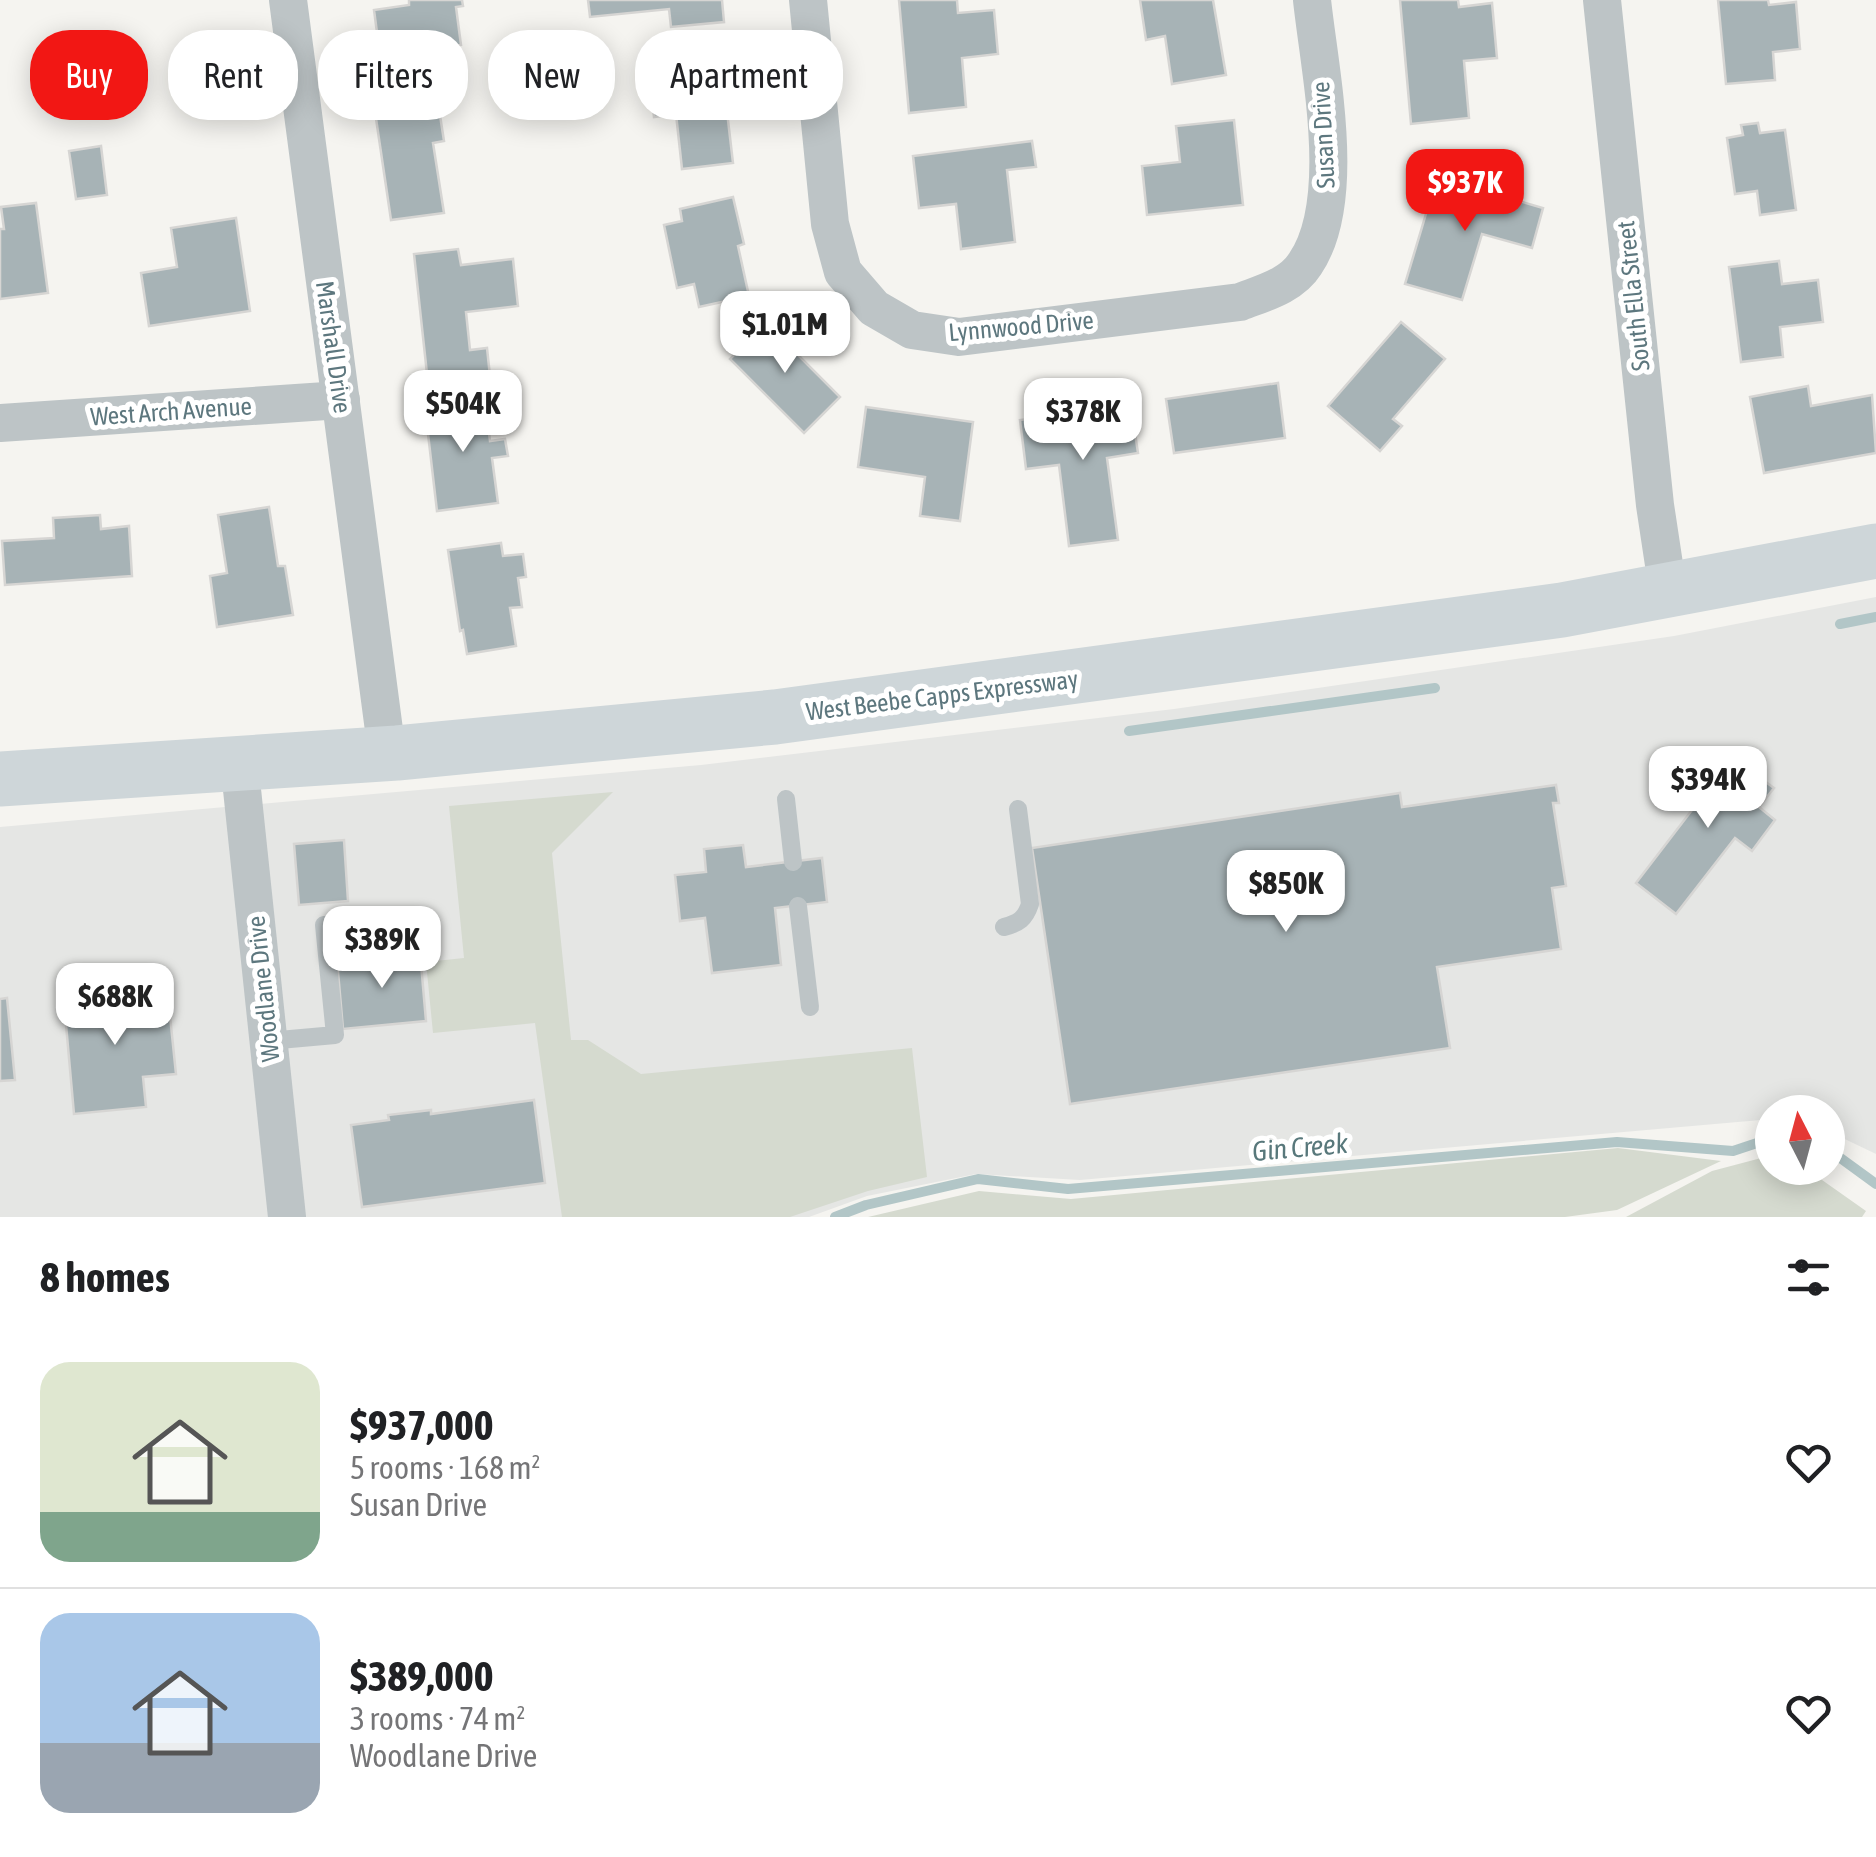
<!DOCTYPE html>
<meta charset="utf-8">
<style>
:root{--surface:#fff;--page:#f6f6f6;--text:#202124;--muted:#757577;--line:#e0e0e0;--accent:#f21714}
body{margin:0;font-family:"Asap Condensed",sans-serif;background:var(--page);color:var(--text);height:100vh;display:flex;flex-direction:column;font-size:38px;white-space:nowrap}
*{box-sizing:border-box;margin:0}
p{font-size:32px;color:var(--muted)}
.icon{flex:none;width:55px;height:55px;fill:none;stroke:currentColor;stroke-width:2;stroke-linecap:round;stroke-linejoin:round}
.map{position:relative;height:1217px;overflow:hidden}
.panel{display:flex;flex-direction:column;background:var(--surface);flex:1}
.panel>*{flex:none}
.banner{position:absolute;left:30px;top:30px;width:1000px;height:90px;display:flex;gap:20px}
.needle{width:65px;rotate:354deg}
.tools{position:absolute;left:1755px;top:1095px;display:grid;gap:20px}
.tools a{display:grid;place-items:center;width:90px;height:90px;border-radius:50%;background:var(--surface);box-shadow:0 5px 25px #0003;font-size:50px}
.price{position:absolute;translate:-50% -85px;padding:0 22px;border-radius:20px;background:#fff;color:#222;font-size:32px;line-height:65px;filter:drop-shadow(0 2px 5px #0008)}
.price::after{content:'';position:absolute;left:50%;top:60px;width:30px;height:22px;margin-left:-15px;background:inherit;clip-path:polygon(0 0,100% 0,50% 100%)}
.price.active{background:var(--accent);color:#fff}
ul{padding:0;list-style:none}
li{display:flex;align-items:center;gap:30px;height:250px;padding:0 40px}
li+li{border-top:2px solid var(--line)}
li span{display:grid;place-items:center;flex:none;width:280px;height:200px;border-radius:30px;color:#555}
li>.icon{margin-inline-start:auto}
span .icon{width:120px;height:120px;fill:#fffc;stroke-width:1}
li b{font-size:42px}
h2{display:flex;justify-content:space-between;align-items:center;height:120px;padding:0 40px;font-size:42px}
.chip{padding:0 35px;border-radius:40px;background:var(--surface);box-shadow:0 5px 25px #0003;font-size:35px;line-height:90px}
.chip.active{background:var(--accent);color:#fff}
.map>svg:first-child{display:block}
</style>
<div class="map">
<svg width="1876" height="1217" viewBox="0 0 1876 1217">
<rect width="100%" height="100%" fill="#f5f4f0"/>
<polygon fill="#e5e6e4" points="1876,597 1876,1154 1828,1131 1828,1112 1772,1112 1772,1119 1080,1180 976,1174 867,1196 809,1217 0,1217 0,827 701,765 1174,709 1674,636"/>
<g fill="#d5dacf">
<polygon points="613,792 552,853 571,1040 588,1040 641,1074 912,1048 927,1177 868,1191 790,1217 562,1217 535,1023 433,1033 426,962 464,958 449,806"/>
<polygon points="1618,1148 1721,1161 1617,1210 1565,1217 868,1217 979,1191 1071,1199"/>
<polygon points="1765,1157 1772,1158 1772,1168 1805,1168 1866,1211 1862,1217 1626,1217 1712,1171"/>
</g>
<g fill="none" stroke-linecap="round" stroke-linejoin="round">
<g stroke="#b2c6c7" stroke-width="10">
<polyline points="1840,624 1876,617"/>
<polyline points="1129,731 1435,688"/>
<polyline points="1828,1149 1876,1184"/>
<polyline points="835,1217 866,1205 978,1179 1068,1189 1617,1142 1733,1151 1772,1138"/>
</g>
</g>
<g fill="#a7b3b6" stroke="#d6d5d3" stroke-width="2.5">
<polygon points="409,0 462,0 463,6 456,7 461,45 380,55 374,10 409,5"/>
<polygon points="588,0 722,0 724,22 671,27 669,9 590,17"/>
<polygon points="899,0 957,0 958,13 994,10 998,54 962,58 966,107 909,113"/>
<polygon points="1140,0 1213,0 1226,75 1172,84 1165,36 1146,40"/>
<polygon points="1400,0 1458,0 1459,7 1492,3 1497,58 1464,61 1469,118 1411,124"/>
<polygon points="1718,0 1768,0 1769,5 1796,2 1800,49 1773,52 1775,80 1726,84"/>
<polygon points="721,60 733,163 682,169 676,114 654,117 650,81 671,79 669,65"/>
<polygon points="437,96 444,141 433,143 444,213 391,220 374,105"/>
<polygon points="1234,120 1243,205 1147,215 1142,166 1180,162 1176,126"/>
<polygon points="1758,123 1760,133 1785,130 1796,210 1760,215 1757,191 1735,194 1727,138 1743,135 1741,125"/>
<polygon points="1032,141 1036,167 1007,170 1015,242 961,249 956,204 919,208 913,156"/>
<polygon points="101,146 107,195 76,199 69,151"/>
<polygon points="1437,177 1543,208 1532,248 1482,234 1462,300 1405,284"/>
<polygon points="733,197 744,244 738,246 749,296 699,307 694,284 677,288 664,225 682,221 680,209"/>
<polygon points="36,203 48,293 0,299 0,229 4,229 1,207"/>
<polygon points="236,218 250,311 149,326 141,273 177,267 171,228"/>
<polygon points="458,249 461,265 513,259 518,306 466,312 470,350 487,348 490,376 428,383 414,254"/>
<polygon points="1779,261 1782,284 1818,280 1823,322 1780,327 1783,357 1741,362 1729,267"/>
<polygon points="770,319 799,348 795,352 840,397 804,433 730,359"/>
<polygon points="1401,322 1445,359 1393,419 1402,426 1380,451 1328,406"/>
<polygon points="1278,383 1285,438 1174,453 1166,399"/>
<polygon points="1808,386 1811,406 1872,395 1876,453 1764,473 1750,397"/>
<polygon points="1130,399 1138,453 1107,458 1118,540 1069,546 1059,465 1026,469 1020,420 1086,412 1085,405"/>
<polygon points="485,400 490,441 505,439 508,456 492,458 498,503 437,511 425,408"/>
<polygon points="866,407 973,422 960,521 920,516 925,477 858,467"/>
<polygon points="269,507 278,566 285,566 293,615 217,627 210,576 227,573 218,515"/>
<polygon points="100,515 101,529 129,526 132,576 5,585 2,541 54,538 53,518"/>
<polygon points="501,543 503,556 523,554 526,577 518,578 522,607 510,608 516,646 467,654 463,630 460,631 448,550"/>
<polygon points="1734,759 1774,788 1759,807 1775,820 1752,851 1735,838 1676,914 1636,883 1692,810 1676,798 1702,765 1719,779"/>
<polygon points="1556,785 1559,803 1553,803 1566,886 1552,888 1561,949 1437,967 1450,1048 1070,1104 1032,848 1400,793 1402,807"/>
<polygon points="344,840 348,901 299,905 294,844"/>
<polygon points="743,845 746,867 822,858 827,902 775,908 781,965 712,973 705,918 680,921 675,875 706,872 704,849"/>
<polygon points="420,952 426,1021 343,1029 337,960"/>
<polygon points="133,985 136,1008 169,1006 176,1074 143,1077 146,1107 74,1114 63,991"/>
<polygon points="7,998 15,1080 0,1081 0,999"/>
<polygon points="534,1100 545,1183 362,1207 351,1125 389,1120 388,1115 431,1110 431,1114"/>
</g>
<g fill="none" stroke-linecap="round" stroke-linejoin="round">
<g stroke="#bdc4c6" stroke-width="18">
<polyline points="786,799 793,862"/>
<polyline points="798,906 810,1007"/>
<path d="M1004 927C1019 923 1025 919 1030 904L1018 809"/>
<polyline points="268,1041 335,1035 324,925"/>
</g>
<g stroke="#bdc4c6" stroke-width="38">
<polyline points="288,0 387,753"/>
<path d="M808 0 830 224 843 272 874 308 912 330 959 337 1240 302C1263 293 1291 286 1305 264 1348 201 1320 74 1312 0"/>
<polyline points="1602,0 1655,505 1668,591"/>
<polyline points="0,423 341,400"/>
<polyline points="239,761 287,1217"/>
</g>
<polyline stroke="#ced6d9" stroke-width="55" points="0,779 397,753 775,717 1562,610 1876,551"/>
</g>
<g text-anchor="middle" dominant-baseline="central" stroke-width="10" stroke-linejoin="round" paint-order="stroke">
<g font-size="25" fill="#5d777e" stroke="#fff">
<text transform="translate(1323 135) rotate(-93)">Susan Drive</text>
<text transform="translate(1633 296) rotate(-96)">South Ella Street</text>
<text transform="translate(1021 326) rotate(-5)">Lynnwood Drive</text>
<text transform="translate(334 347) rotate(82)">Marshall Drive</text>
<text transform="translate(171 411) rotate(-4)">West Arch Avenue</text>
<text transform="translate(942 695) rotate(-7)">West Beebe Capps Expressway</text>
<text transform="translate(263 989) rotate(-96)">Woodlane Drive</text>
</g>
<g font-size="28" font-style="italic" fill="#58787b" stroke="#fff">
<text transform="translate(1300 1147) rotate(-5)">Gin Creek</text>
</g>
</g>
</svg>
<div class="tools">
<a><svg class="needle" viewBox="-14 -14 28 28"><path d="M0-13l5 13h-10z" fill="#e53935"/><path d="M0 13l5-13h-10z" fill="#757577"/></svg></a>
</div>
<b class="price active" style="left:1465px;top:234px">$937K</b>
<b class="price" style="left:785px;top:376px">$1.01M</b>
<b class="price" style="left:463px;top:455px">$504K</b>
<b class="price" style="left:1083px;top:463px">$378K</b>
<b class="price" style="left:1708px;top:831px">$394K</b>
<b class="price" style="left:1286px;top:935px">$850K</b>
<b class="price" style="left:382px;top:991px">$389K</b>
<b class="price" style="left:115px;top:1048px">$688K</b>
<div class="banner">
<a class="chip active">Buy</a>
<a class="chip">Rent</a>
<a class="chip">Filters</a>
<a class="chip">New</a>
<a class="chip">Apartment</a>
</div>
</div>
<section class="panel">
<h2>8 homes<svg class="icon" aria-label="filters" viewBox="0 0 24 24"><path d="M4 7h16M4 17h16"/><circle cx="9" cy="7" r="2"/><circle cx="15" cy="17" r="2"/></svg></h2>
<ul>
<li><span style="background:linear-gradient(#dfe7d0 75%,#7fa58c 0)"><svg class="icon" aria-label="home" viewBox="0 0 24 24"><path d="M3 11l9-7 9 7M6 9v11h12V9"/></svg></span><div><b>$937,000</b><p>5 rooms · 168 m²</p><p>Susan Drive</p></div><svg class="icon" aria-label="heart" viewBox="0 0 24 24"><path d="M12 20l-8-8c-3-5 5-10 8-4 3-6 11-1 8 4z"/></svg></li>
<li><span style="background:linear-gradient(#a9c7e8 65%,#9aa5b1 0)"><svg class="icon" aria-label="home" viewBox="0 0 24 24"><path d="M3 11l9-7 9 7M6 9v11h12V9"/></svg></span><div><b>$389,000</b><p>3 rooms · 74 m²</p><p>Woodlane Drive</p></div><svg class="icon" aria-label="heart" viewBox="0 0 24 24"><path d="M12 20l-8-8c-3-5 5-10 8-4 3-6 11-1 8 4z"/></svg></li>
</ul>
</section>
